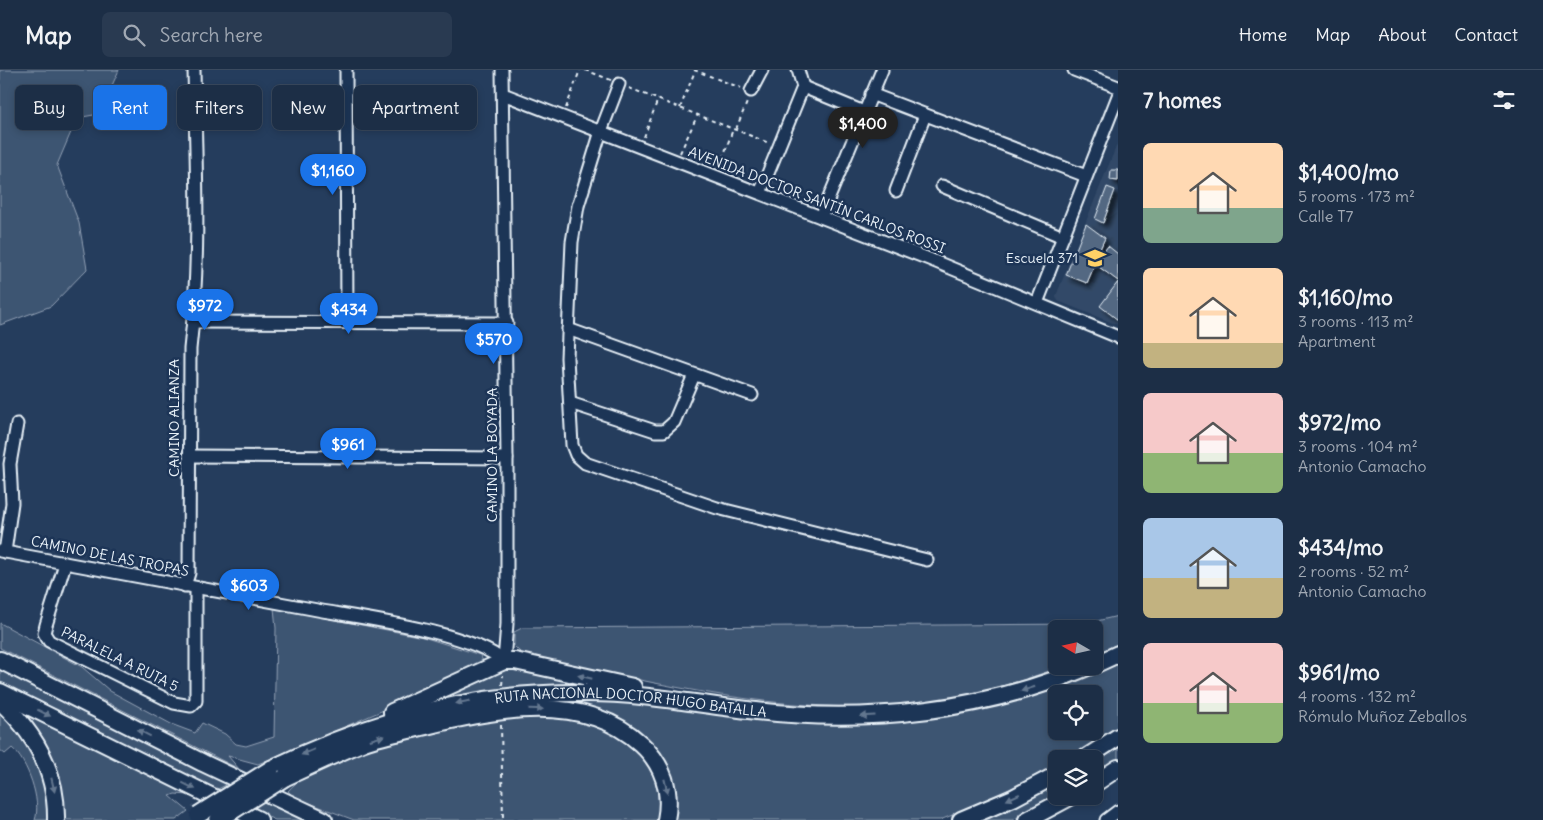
<!DOCTYPE html>
<meta charset="utf-8">
<style>
:root{--surface:#1c2e46;--page:#293a51;--text:#f1f3f6;--muted:#a0a8b3;--line:#3a4a5f;--accent:#1a73e8}
body{margin:0;font-family:Delius,sans-serif;background:var(--page);color:var(--text);height:100vh;display:flex;flex-direction:column;font-size:19px;white-space:nowrap}
*{box-sizing:border-box;margin:0}
p{font-size:16px;color:var(--muted)}
.icon{flex:none;width:28px;height:28px;fill:none;stroke:currentColor;stroke-width:2;stroke-linecap:round;stroke-linejoin:round}
.map{position:relative;flex:1;overflow:hidden}
.panel{display:flex;flex-direction:column;background:var(--surface);width:425px}
.panel>*{flex:none}
.hud{position:absolute;left:15px;top:15px;width:475px;height:45px;display:flex;gap:10px}
.needle{width:32px;rotate:279deg}
.tools{position:absolute;left:1048px;top:550px;display:grid;gap:10px}
.tools a{display:grid;place-items:center;width:55px;height:55px;border-radius:8px;background:var(--surface);box-shadow:0 2px 8px #0003,0 0 0 1px var(--line);font-size:25px}
.price{position:absolute;translate:-50% -42px;padding:0 11px;border-radius:18px;background:var(--accent);color:#fff;font-size:16px;line-height:32px;filter:drop-shadow(0 1px 2px #0008)}
.price::after{content:'';position:absolute;left:50%;top:30px;width:15px;height:11px;margin-left:-8px;background:inherit;clip-path:polygon(0 0,100% 0,50% 100%)}
.price.current{background:#222;color:#fff}
ul{padding:0;list-style:none}
li{display:flex;align-items:center;gap:15px;height:125px;padding:0 25px}
li span{display:grid;place-items:center;flex:none;width:140px;height:100px;border-radius:8px;color:#555}
li>.icon{margin-inline-start:auto}
span .icon{width:60px;height:60px;fill:#fffc;stroke-width:1}
li b{font-size:21px}
h2{display:flex;justify-content:space-between;align-items:center;height:60px;padding:0 25px;font-size:21px}
.chip{padding:0 18px;border-radius:8px;background:var(--surface);box-shadow:0 2px 8px #0003,0 0 0 1px var(--line);font-size:18px;line-height:45px}
.chip.current{background:var(--accent);color:#fff}
header{display:flex;align-items:center;gap:30px;box-sizing:border-box;height:70px;padding:0 25px;background:var(--surface);border-bottom:1px solid var(--line)}
header strong{font-size:24px}
nav{display:flex;gap:28px;margin-inline-start:auto;font-size:18px}
.search{width:350px;height:45px;background:var(--page);display:flex;align-items:center;gap:12px;box-sizing:border-box;padding:0 18px;border-radius:8px;color:var(--muted);font-size:19px}
main{display:flex;flex:1;min-height:0}
.map>svg:first-child{display:block}
</style>
<header>
<strong>Map</strong>
<div class="search"><svg class="icon" aria-label="search" viewBox="0 0 24 24"><circle cx="10" cy="10" r="6"/><path d="M15 15l6 6"/></svg>Search here</div>
<nav><a>Home</a><a>Map</a><a>About</a><a>Contact</a></nav>
</header>
<main>
<div class="map">
<svg width="1118" height="750" viewBox="0 0 1118 750">
<defs>
<filter id="shadow"><feDropShadow dx="4.5" dy="4.5" stdDeviation="2.5" flood-color="#0009"/></filter>
</defs>
<rect width="100%" height="100%" fill="#253d5d"/>
<filter id="ink" filterUnits="userSpaceOnUse"><feTurbulence type="fractalNoise" baseFrequency=".02" numOctaves="2"/><feDisplacementMap in="SourceGraphic" scale="10" xChannelSelector="R" yChannelSelector="G"/><feConvolveMatrix kernelMatrix="1 2 1 2 8 2 1 2 1" color-interpolation-filters="sRGB"/></filter>
<g filter="url(#ink)">
<polygon fill="#334a68" points="1118,72 1118,255 1058,231 1056,226"/>
<g fill="#3e5472" stroke="#93a2b5" fill-rule="evenodd">
<polygon points="0,0 119,0 99,44 77,48 57,95 79,153 87,199 51,236 0,255"/>
<polygon points="274,538 423,567 480,585 484,593 479,599 258,694 228,686 239,699 0,578 0,553 82,597 110,621 171,654 195,663 202,653 225,664 236,674 246,676 274,667 276,558"/>
<path d="M1118 546V574L1094 584V559H1056V596H1063C1004 618 942 634 879 636 758 641 639 609 523 585L514 576V562L522 558 1084 554Z"/>
<path d="M1118 591V657L1068 689H1056V695L980 734 940 750H673L653 677 538 634 482 636C531 633 580 628 629 633 713 641 797 659 882 653 965 647 1042 625 1118 591ZM1056 624H1094V661H1056Z"/>
<polygon points="505,597 598,615 433,633 425,632"/>
<polygon points="0,598 230,713 214,721 0,612"/>
<path d="M0 638 29 671 47 719 49 750H35C42 731 27 690 12 678L5 684 0 680Z"/>
<polygon points="25,642 189,725 175,724 170,726 188,741 176,750 62,750 56,700 42,668"/>
<path d="M539 646 582 650 616 663 643 684 659 711 661 750H354L294 727 288 721C297 710 310 704 323 698 389 665 465 651 539 646Z"/>
<polygon points="1118,676 1118,691 1094,706 1094,691"/>
<polygon points="1056,713 1056,726 1013,750 981,750"/>
<polygon points="264,730 305,750 275,750 250,739"/>
</g>
<g fill="#536782" stroke="#e8f1f8" filter="url(#shadow)">
<polygon points="1111,100 1118,100 1118,111 1110,110"/>
<polygon points="1107,117 1115,120 1103,153 1095,149"/>
<polygon points="1086,154 1105,168 1100,179 1104,182 1095,194 1087,213 1066,205"/>
<polygon points="1108,176 1118,184 1118,211 1095,194"/>
<polygon points="1118,212 1118,250 1100,236"/>
</g>
<g fill="none" stroke-linecap="round" stroke-linejoin="round">
<g stroke="#e8f1f8" stroke-width="15">
<g id="minor">
<polyline points="346,0 347,252"/>
<polyline points="502,0 507,388 507,554 504,591"/>
<polyline points="1074,0 1118,17"/>
<polyline points="619,14 601,61 578,136 572,172 567,288 572,375 576,385 585,393 717,438 927,490"/>
<polyline points="803,17 864,42"/>
<polyline points="751,21 762,0"/>
<polyline points="503,24 929,189 1118,267"/>
<polyline points="871,24 1086,106"/>
<polyline points="942,116 1063,167"/>
<polyline points="896,121 925,45"/>
<polyline points="760,123 803,17 798,0"/>
<polyline points="821,147 882,0"/>
<polyline points="1037,233 1118,26"/>
<polyline points="193,252 507,253"/>
<polyline points="568,259 752,325"/>
<polyline points="570,333 655,361 664,361 674,352 694,305"/>
<polyline points="189,386 507,388"/>
<path d="M0 481C104 501 208 520 312 539 359 548 469 561 504 591"/>
<polyline points="5,482 12,433 10,394 17,354"/>
<polyline points="65,494 46,555 44,563 49,571 174,633 191,636 196,631 196,518"/>
<path d="M185 516 189 503 190 279C201 186 196 92 194 0"/>
<polyline points="1106,750 1118,741"/>
</g>
</g>
<g stroke="#e8f1f8" stroke-width="20">
<g id="highway">
<polyline points="0,590 203,693 324,750"/>
<polyline points="1094,595 1118,584"/>
<polyline points="0,622 259,750"/>
<path d="M0 631C35 663 57 702 56 750"/>
<polyline points="392,642 504,591 515,591 633,617"/>
<polyline points="1084,689 1118,667"/>
<path id="s1" d="M271 699C371 650 476 621 588 623 644 623 700 635 756 641 869 654 985 641 1090 596"/>
<path d="M284 708C310 696 337 683 364 672 384 665 406 661 426 656 494 639 584 621 641 674 663 694 672 721 666 750"/>
<polyline points="1094,714 1118,698"/>
<polyline points="961,750 1013,728 1056,705"/>
<polyline points="1027,750 1072,726"/>
</g>
</g>
<g stroke="#e8f1f8" stroke-width="2" stroke-dasharray="4 4" stroke-linecap="butt">
<polyline points="585,0 611,10"/>
<polyline points="694,0 741,18"/>
<polyline points="629,18 769,73"/>
<polyline points="566,38 580,0"/>
<polyline points="680,38 695,1"/>
<polyline points="736,59 748,30"/>
<polyline points="644,67 658,29"/>
<polyline points="680,83 698,44"/>
<polyline points="720,96 733,59"/>
<polyline points="502,615 503,605"/>
<polyline points="501,655 503,750"/>
</g>
<use href="#minor" stroke="#1d3557" stroke-width="11"/>
<use href="#highway" stroke="#1d3557" stroke-width="16"/>
<g stroke="#e8f1f8" stroke-width="20" stroke-linecap="butt">
<g id="highway-bridge">
<polyline points="198,745 271,699"/>
<polyline points="218,750 284,708"/>
</g>
</g>
<use href="#highway-bridge" stroke="#1d3557" stroke-width="16"/>
</g>
<defs><path id="oneway-solid" d="M-6-.8H1V-3.2L6.5 0L1 3.2V.8H-6Z" transform="scale(1.25)"/></defs>
<g fill="#64778f">
<use href="#oneway-solid" transform="translate(585 607) rotate(-167)"/>
<use href="#oneway-solid" transform="translate(1028 619) rotate(163)"/>
<use href="#oneway-solid" transform="translate(463 632) rotate(168)"/>
<use href="#oneway-solid" transform="translate(536 639) rotate(1)"/>
<use href="#oneway-solid" transform="translate(44 643) rotate(26)"/>
<use href="#oneway-solid" transform="translate(868 646) rotate(177)"/>
<use href="#oneway-solid" transform="translate(144 663) rotate(-153)"/>
<use href="#oneway-solid" transform="translate(377 668) rotate(-16)"/>
<use href="#oneway-solid" transform="translate(308 682) rotate(157)"/>
<use href="#oneway-solid" transform="translate(53 715) rotate(77)"/>
<use href="#oneway-solid" transform="translate(189 716) rotate(26)"/>
<use href="#oneway-solid" transform="translate(666 716) rotate(77)"/>
<use href="#oneway-solid" transform="translate(1013 727) rotate(155)"/>
</g>
</g>
<defs>
<g id="school-bare" transform="scale(1.725)"><path d="M0-5L7-2L0 1L-7-2ZM-4 1L0 2.5L4 1V4Q0 6-4 4Z" fill="#ffd166" stroke="#1d3557" stroke-width="2.5" paint-order="stroke"/></g>
</defs>
<g fill-rule="evenodd">
<use href="#school-bare" x="1095" y="188"/>
</g>
<g text-anchor="middle" dominant-baseline="central" stroke-width="5" stroke-linejoin="round" paint-order="stroke">
<g font-size="14" fill="#e8f1f8" stroke="#1d3557">
<text transform="translate(817 130) rotate(21)">AVENIDA DOCTOR SANTÍN CARLOS ROSSI</text>
<text transform="translate(174 348) rotate(-90)">CAMINO ALIANZA</text>
<text transform="translate(492 385) rotate(-90)">CAMINO LA BOYADA</text>
<text transform="translate(110 486) rotate(11)">CAMINO DE LAS TROPAS</text>
<text transform="translate(120 589) rotate(26)">PARALELA A RUTA 5</text>
<text stroke="none"><textPath href="#s1" startOffset="372">RUTA NACIONAL DOCTOR HUGO BATALLA</textPath></text>
</g>
<g font-size="14" fill="#e8f1f8" stroke="#1d3557" text-anchor="end">
<text x="1078" y="188">Escuela 371</text>
</g>
</g>
</svg>
<div class="tools">
<a><svg class="needle" viewBox="-14 -14 28 28"><path d="M0-13l5 13h-10z" fill="#e53935"/><path d="M0 13l5-13h-10z" fill="#a0a8b3"/></svg></a>
<a><svg class="icon" aria-label="locate" viewBox="0 0 24 24"><circle cx="12" cy="12" r="6"/><path d="M12 2v4M12 18v4M2 12h4M18 12h4"/></svg></a>
<a><svg class="icon" aria-label="layers" viewBox="0 0 24 24"><path d="M12 4l9 5-9 5-9-5zM3 14l9 5 9-5"/></svg></a>
</div>
<b class="price current" style="left:863px;top:79px">$1,400</b>
<b class="price" style="left:333px;top:126px">$1,160</b>
<b class="price" style="left:205px;top:261px">$972</b>
<b class="price" style="left:349px;top:265px">$434</b>
<b class="price" style="left:494px;top:295px">$570</b>
<b class="price" style="left:348px;top:400px">$961</b>
<b class="price" style="left:249px;top:541px">$603</b>
<div class="hud">
<a class="chip">Buy</a>
<a class="chip current">Rent</a>
<a class="chip">Filters</a>
<a class="chip">New</a>
<a class="chip">Apartment</a>
</div>
</div>
<section class="panel">
<h2>7 homes<svg class="icon" aria-label="filters" viewBox="0 0 24 24"><path d="M4 7h16M4 17h16"/><circle cx="9" cy="7" r="2"/><circle cx="15" cy="17" r="2"/></svg></h2>
<ul>
<li><span style="background:linear-gradient(#ffd9b3 65%,#7fa58c 0)"><svg class="icon" aria-label="home" viewBox="0 0 24 24"><path d="M3 11l9-7 9 7M6 9v11h12V9"/></svg></span><div><b>$1,400/mo</b><p>5 rooms · 173 m²</p><p>Calle T7</p></div></li>
<li><span style="background:linear-gradient(#ffd9b3 75%,#c2b280 0)"><svg class="icon" aria-label="home" viewBox="0 0 24 24"><path d="M3 11l9-7 9 7M6 9v11h12V9"/></svg></span><div><b>$1,160/mo</b><p>3 rooms · 113 m²</p><p>Apartment</p></div></li>
<li><span style="background:linear-gradient(#f6c9c9 60%,#8fb573 0)"><svg class="icon" aria-label="home" viewBox="0 0 24 24"><path d="M3 11l9-7 9 7M6 9v11h12V9"/></svg></span><div><b>$972/mo</b><p>3 rooms · 104 m²</p><p>Antonio Camacho</p></div></li>
<li><span style="background:linear-gradient(#a9c7e8 60%,#c2b280 0)"><svg class="icon" aria-label="home" viewBox="0 0 24 24"><path d="M3 11l9-7 9 7M6 9v11h12V9"/></svg></span><div><b>$434/mo</b><p>2 rooms · 52 m²</p><p>Antonio Camacho</p></div></li>
<li><span style="background:linear-gradient(#f6c9c9 60%,#8fb573 0)"><svg class="icon" aria-label="home" viewBox="0 0 24 24"><path d="M3 11l9-7 9 7M6 9v11h12V9"/></svg></span><div><b>$961/mo</b><p>4 rooms · 132 m²</p><p>Rómulo Muñoz Zeballos</p></div></li>
</ul>
</section>
</main>
